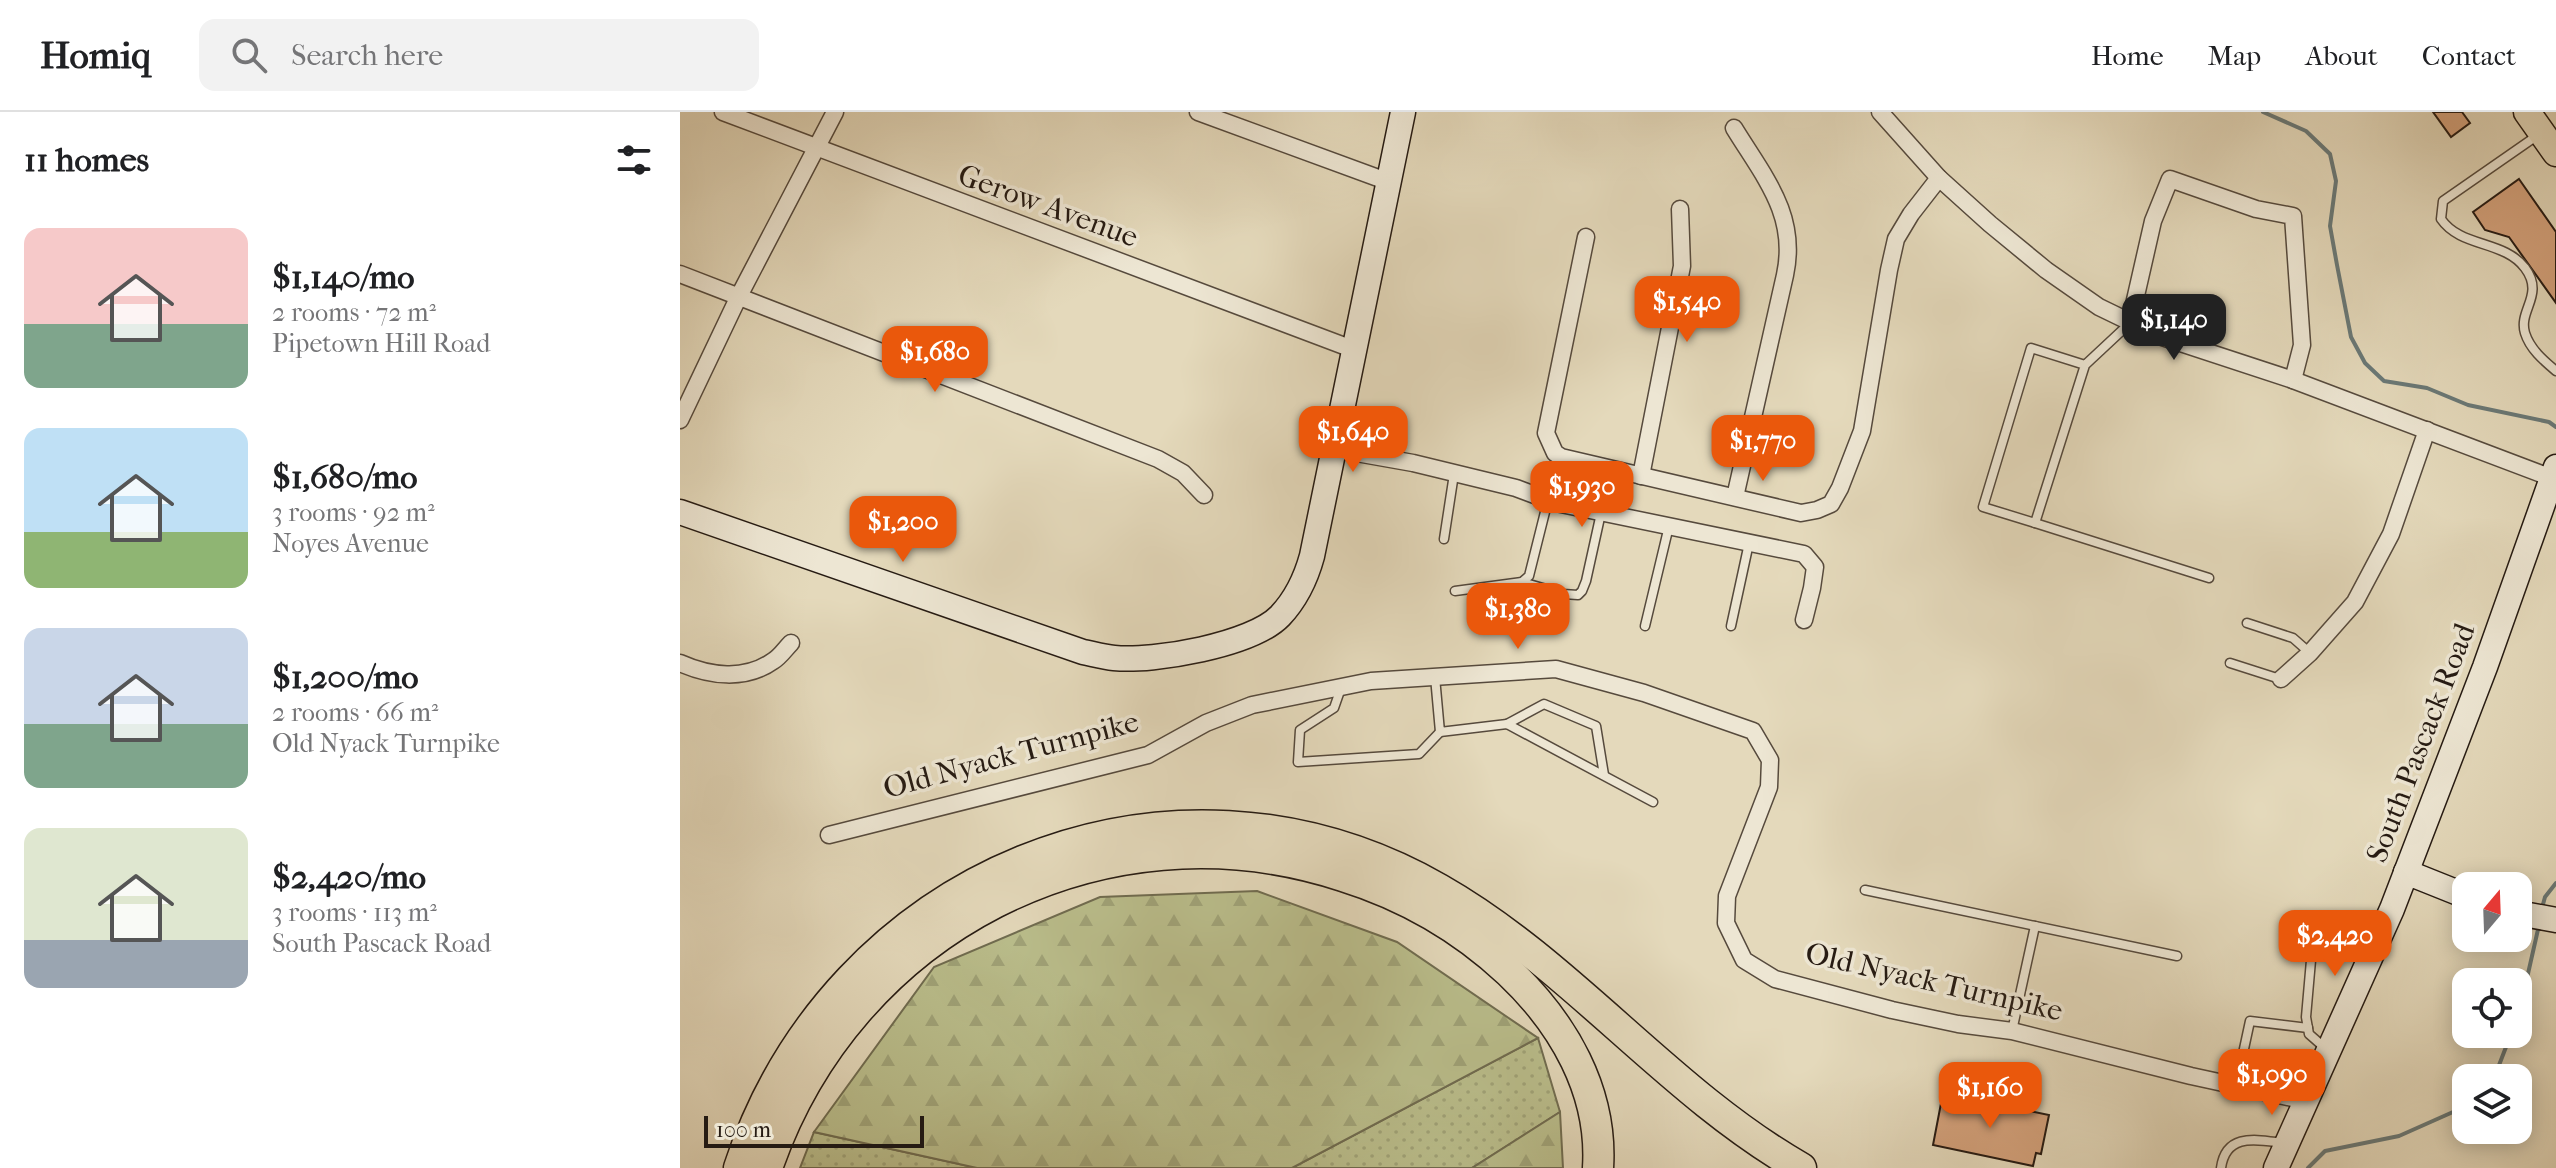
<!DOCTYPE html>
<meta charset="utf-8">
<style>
:root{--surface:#fff;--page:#f2f2f2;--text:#202124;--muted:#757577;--line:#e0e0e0;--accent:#ea580c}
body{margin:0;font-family:"IM FELL French Canon",serif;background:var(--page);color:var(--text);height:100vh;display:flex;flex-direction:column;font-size:30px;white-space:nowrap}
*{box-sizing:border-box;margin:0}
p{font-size:26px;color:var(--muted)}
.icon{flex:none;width:44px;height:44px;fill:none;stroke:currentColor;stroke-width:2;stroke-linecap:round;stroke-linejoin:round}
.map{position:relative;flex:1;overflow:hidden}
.sheet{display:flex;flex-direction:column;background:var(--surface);width:680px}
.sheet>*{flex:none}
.needle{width:52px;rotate:19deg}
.tools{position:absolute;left:1772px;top:760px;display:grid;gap:16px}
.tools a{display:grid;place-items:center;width:80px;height:80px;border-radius:16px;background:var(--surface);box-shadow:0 4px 20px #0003;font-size:40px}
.scale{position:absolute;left:24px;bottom:20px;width:220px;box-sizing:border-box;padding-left:8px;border:4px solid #261b13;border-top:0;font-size:22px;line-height:28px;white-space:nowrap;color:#261b13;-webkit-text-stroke:6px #ede6d3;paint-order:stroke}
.price{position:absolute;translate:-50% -68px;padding:0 18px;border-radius:16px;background:var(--accent);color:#fff;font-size:26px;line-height:52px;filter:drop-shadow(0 2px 4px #0008)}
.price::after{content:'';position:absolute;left:50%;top:48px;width:24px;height:18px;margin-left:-12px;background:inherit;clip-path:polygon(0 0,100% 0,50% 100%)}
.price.current{background:#222;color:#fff}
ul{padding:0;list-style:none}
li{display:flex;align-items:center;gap:24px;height:200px;padding:0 24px}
li span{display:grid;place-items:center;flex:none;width:224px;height:160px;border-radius:16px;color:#555}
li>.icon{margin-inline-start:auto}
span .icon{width:96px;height:96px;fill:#fffc;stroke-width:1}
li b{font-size:34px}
h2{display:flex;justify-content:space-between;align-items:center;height:96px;padding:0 24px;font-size:34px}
header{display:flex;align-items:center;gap:48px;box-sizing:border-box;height:112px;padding:0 40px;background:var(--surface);border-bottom:2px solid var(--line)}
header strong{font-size:38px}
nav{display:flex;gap:44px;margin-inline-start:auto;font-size:28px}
.search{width:560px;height:72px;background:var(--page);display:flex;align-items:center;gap:20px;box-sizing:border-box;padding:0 28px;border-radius:16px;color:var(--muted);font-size:30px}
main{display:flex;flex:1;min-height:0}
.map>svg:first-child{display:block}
</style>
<header>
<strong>Homiq</strong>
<div class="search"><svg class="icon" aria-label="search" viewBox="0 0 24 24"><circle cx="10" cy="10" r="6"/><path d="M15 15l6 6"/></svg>Search here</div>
<nav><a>Home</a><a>Map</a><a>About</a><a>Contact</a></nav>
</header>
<main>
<section class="sheet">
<h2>11 homes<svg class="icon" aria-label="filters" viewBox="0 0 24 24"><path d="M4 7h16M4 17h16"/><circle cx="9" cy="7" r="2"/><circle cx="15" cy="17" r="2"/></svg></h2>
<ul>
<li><span style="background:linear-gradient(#f6c9c9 60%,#7fa58c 0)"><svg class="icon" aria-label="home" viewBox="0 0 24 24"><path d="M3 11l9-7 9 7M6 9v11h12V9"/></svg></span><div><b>$1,140/mo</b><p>2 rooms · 72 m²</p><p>Pipetown Hill Road</p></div></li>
<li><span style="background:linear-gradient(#bfe0f5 65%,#8fb573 0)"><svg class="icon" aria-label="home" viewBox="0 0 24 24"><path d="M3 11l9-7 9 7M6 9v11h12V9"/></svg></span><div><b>$1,680/mo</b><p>3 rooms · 92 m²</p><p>Noyes Avenue</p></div></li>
<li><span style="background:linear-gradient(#c9d6e8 60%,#7fa58c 0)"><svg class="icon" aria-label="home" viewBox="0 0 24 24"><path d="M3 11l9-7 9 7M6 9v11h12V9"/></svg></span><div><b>$1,200/mo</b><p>2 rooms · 66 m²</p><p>Old Nyack Turnpike</p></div></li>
<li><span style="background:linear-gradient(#dfe7d0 70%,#9aa5b1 0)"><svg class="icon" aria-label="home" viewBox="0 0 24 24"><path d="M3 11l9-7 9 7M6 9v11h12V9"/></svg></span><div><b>$2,420/mo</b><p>3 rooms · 113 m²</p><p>South Pascack Road</p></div></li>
</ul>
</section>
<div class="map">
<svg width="1876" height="1056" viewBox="0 0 1876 1056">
<defs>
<pattern id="grass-dots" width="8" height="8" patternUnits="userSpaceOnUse" patternTransform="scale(2)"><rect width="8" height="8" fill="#babe8c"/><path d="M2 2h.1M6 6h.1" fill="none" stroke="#a0a378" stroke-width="1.8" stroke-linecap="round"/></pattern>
<pattern id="forest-firs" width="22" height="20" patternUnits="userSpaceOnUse" patternTransform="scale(2)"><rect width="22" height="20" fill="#babe8c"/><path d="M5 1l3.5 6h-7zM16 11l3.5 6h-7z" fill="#a0a378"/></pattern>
</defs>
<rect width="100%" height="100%" fill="#e4d9bb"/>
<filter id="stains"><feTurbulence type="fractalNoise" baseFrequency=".0025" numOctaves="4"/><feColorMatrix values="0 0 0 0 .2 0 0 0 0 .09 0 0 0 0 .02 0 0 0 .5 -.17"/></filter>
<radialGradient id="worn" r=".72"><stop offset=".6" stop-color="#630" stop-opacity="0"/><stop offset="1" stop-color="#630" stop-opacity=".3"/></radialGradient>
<g fill="url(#grass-dots)" stroke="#706c50" stroke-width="2">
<polygon points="858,926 880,1000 792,1056 612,1056"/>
<polygon points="134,1020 297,1056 120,1056"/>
</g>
<g fill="url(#forest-firs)" stroke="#706c50" stroke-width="2">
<polygon points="577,779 717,830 858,926 612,1056 297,1056 134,1020 254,855 420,785"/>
<polygon points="880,1000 883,1056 792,1056"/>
</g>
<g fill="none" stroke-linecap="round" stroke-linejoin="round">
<g stroke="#6a7977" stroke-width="4">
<polyline points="1583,0 1626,19 1650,42 1656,69 1650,114 1657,153 1671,225 1685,251 1704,269 1747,276 1788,293 1869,310 1876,315"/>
<polyline points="1862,796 1865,785 1876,771"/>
<polyline points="1838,906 1859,813"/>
<polyline points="1811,966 1816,961 1831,922"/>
<polyline points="1628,1056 1645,1039 1719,1024 1782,996 1786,992"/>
</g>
</g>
<g fill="#d4a27c" stroke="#261b13" stroke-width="2">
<polygon points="1753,0 1782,0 1790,11 1771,25"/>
<polygon points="1839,67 1876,120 1876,191 1829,125 1805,118 1793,100"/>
<polygon points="1263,981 1369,1003 1361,1042 1356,1041 1353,1054 1253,1033"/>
</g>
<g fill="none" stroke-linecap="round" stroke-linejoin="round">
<g stroke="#564a3d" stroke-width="11">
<g id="lane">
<path d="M1858 23 1763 89 1761 107C1781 136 1824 128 1845 156 1865 183 1838 198 1845 221 1850 237 1863 248 1876 259"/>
<polyline points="1405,253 1351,236 1303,395 1355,411 1405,253 1450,211"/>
<polyline points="1355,411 1529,466"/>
<polyline points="764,427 774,362"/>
<polyline points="842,470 883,482 898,483 902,479 906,469 921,401"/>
<polyline points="775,479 842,470 849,464 868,388"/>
<polyline points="1567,511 1613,526 1630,541"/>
<polyline points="965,514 989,414"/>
<polyline points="1051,514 1069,431"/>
<polyline points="1550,551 1600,567"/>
<polyline points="755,565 760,620 827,612 973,690"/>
<polyline points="661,576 654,596 620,618 618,650 739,642 760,620"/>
<polyline points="827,612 864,592 916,614 924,663"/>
<polyline points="1185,778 1497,844"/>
<polyline points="1332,919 1355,814"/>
<path d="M1645 936 1629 922 1626 905 1632 837 1648 814C1671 808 1676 812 1695 823"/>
<polyline points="1556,974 1570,909 1628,916"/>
<path d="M1541 1056C1546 1020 1577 1028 1604 1031"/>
</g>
</g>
<g stroke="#564a3d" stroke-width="19">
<g id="street">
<polyline points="43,0 675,238"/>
<polyline points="518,0 709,70"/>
<polyline points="1200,0 1259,66 1310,112 1366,158 1419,195 1479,224 1613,268 1872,366"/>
<path d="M1054 16C1084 65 1118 103 1105 163L1055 385"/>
<polyline points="906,125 866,321 875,341 881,345 1121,401 1137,398 1151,392 1160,376 1182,319 1209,158 1216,127 1231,102 1259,66"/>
<polyline points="0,162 478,347 503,361 524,383"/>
<polyline points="1450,210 1473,109 1490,67 1576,97 1613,104 1622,233 1613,268"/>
<polyline points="0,308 59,184 155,0"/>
<polyline points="654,337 733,351 836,376 876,391 1124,442 1135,455 1132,476 1124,508"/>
<polyline points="961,364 1002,154 1000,97"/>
<path d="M0 551C29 564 65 569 93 549 100 545 105 537 111 531"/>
<polyline points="1601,567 1630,541 1675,490 1711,422 1747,318"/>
<polyline points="149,723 468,643 526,611 572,593 691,569 876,557 964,581 1073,619 1090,648 1089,675 1047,784 1046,811 1064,848 1095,867 1212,898 1278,912 1332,919 1511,964 1626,989"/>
</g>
</g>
<g stroke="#261b13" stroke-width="27">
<g id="secondary">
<path d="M0 400 403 540C413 542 424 545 434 546 474 550 572 533 600 504 617 486 626 466 632 444L723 0"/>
<polyline points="1726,760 1786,784"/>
<polyline points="1838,801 1876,808"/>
<polyline points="1596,1056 1712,797 1805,555 1876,355"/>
</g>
</g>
<g stroke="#261b13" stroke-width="29">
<polyline id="primary" points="1847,0 1876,41"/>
</g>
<g stroke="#261b13" stroke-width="33">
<g id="highway">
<path d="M59 1056C154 764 488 622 759 777 891 852 989 981 1121 1056"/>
<path d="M87 1056C169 817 421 685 663 764 724 783 782 816 829 860 883 911 923 979 918 1056"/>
</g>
</g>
<use href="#lane" stroke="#ede6d3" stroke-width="8"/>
<use href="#street" stroke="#ede6d3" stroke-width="16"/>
<use href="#secondary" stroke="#ede6d3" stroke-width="24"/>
<use href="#primary" stroke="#e4d9bb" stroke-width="26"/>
<use href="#highway" stroke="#e4d9bb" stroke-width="30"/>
</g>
<g text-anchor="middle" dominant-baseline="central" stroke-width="7" stroke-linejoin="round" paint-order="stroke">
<g font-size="30" fill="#261b13" stroke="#ede6d3">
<text transform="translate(368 94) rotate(20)">Gerow Avenue</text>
<text transform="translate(1741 631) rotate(-69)">South Pascack Road</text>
<text transform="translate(331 643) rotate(-15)">Old Nyack Turnpike</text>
<text transform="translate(1254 870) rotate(13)">Old Nyack Turnpike</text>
</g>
</g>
<rect width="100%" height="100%" filter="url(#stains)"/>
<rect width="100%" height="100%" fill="url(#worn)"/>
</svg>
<div class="tools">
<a><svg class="needle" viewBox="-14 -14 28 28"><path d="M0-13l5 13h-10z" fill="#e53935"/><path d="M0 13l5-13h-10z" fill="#757577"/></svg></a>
<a><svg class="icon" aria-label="locate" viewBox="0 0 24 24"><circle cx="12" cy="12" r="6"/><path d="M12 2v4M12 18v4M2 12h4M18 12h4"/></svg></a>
<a><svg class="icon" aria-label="layers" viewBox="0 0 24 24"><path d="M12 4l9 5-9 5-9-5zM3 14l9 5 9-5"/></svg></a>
</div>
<div class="scale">100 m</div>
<b class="price" style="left:1007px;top:232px">$1,540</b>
<b class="price current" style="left:1494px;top:250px">$1,140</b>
<b class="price" style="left:255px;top:282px">$1,680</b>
<b class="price" style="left:673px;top:362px">$1,640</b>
<b class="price" style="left:1083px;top:371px">$1,770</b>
<b class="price" style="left:902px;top:417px">$1,930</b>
<b class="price" style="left:223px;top:452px">$1,200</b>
<b class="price" style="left:838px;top:539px">$1,380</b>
<b class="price" style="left:1655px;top:866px">$2,420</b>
<b class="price" style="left:1592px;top:1005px">$1,090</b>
<b class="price" style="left:1310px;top:1018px">$1,160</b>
</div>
</main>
